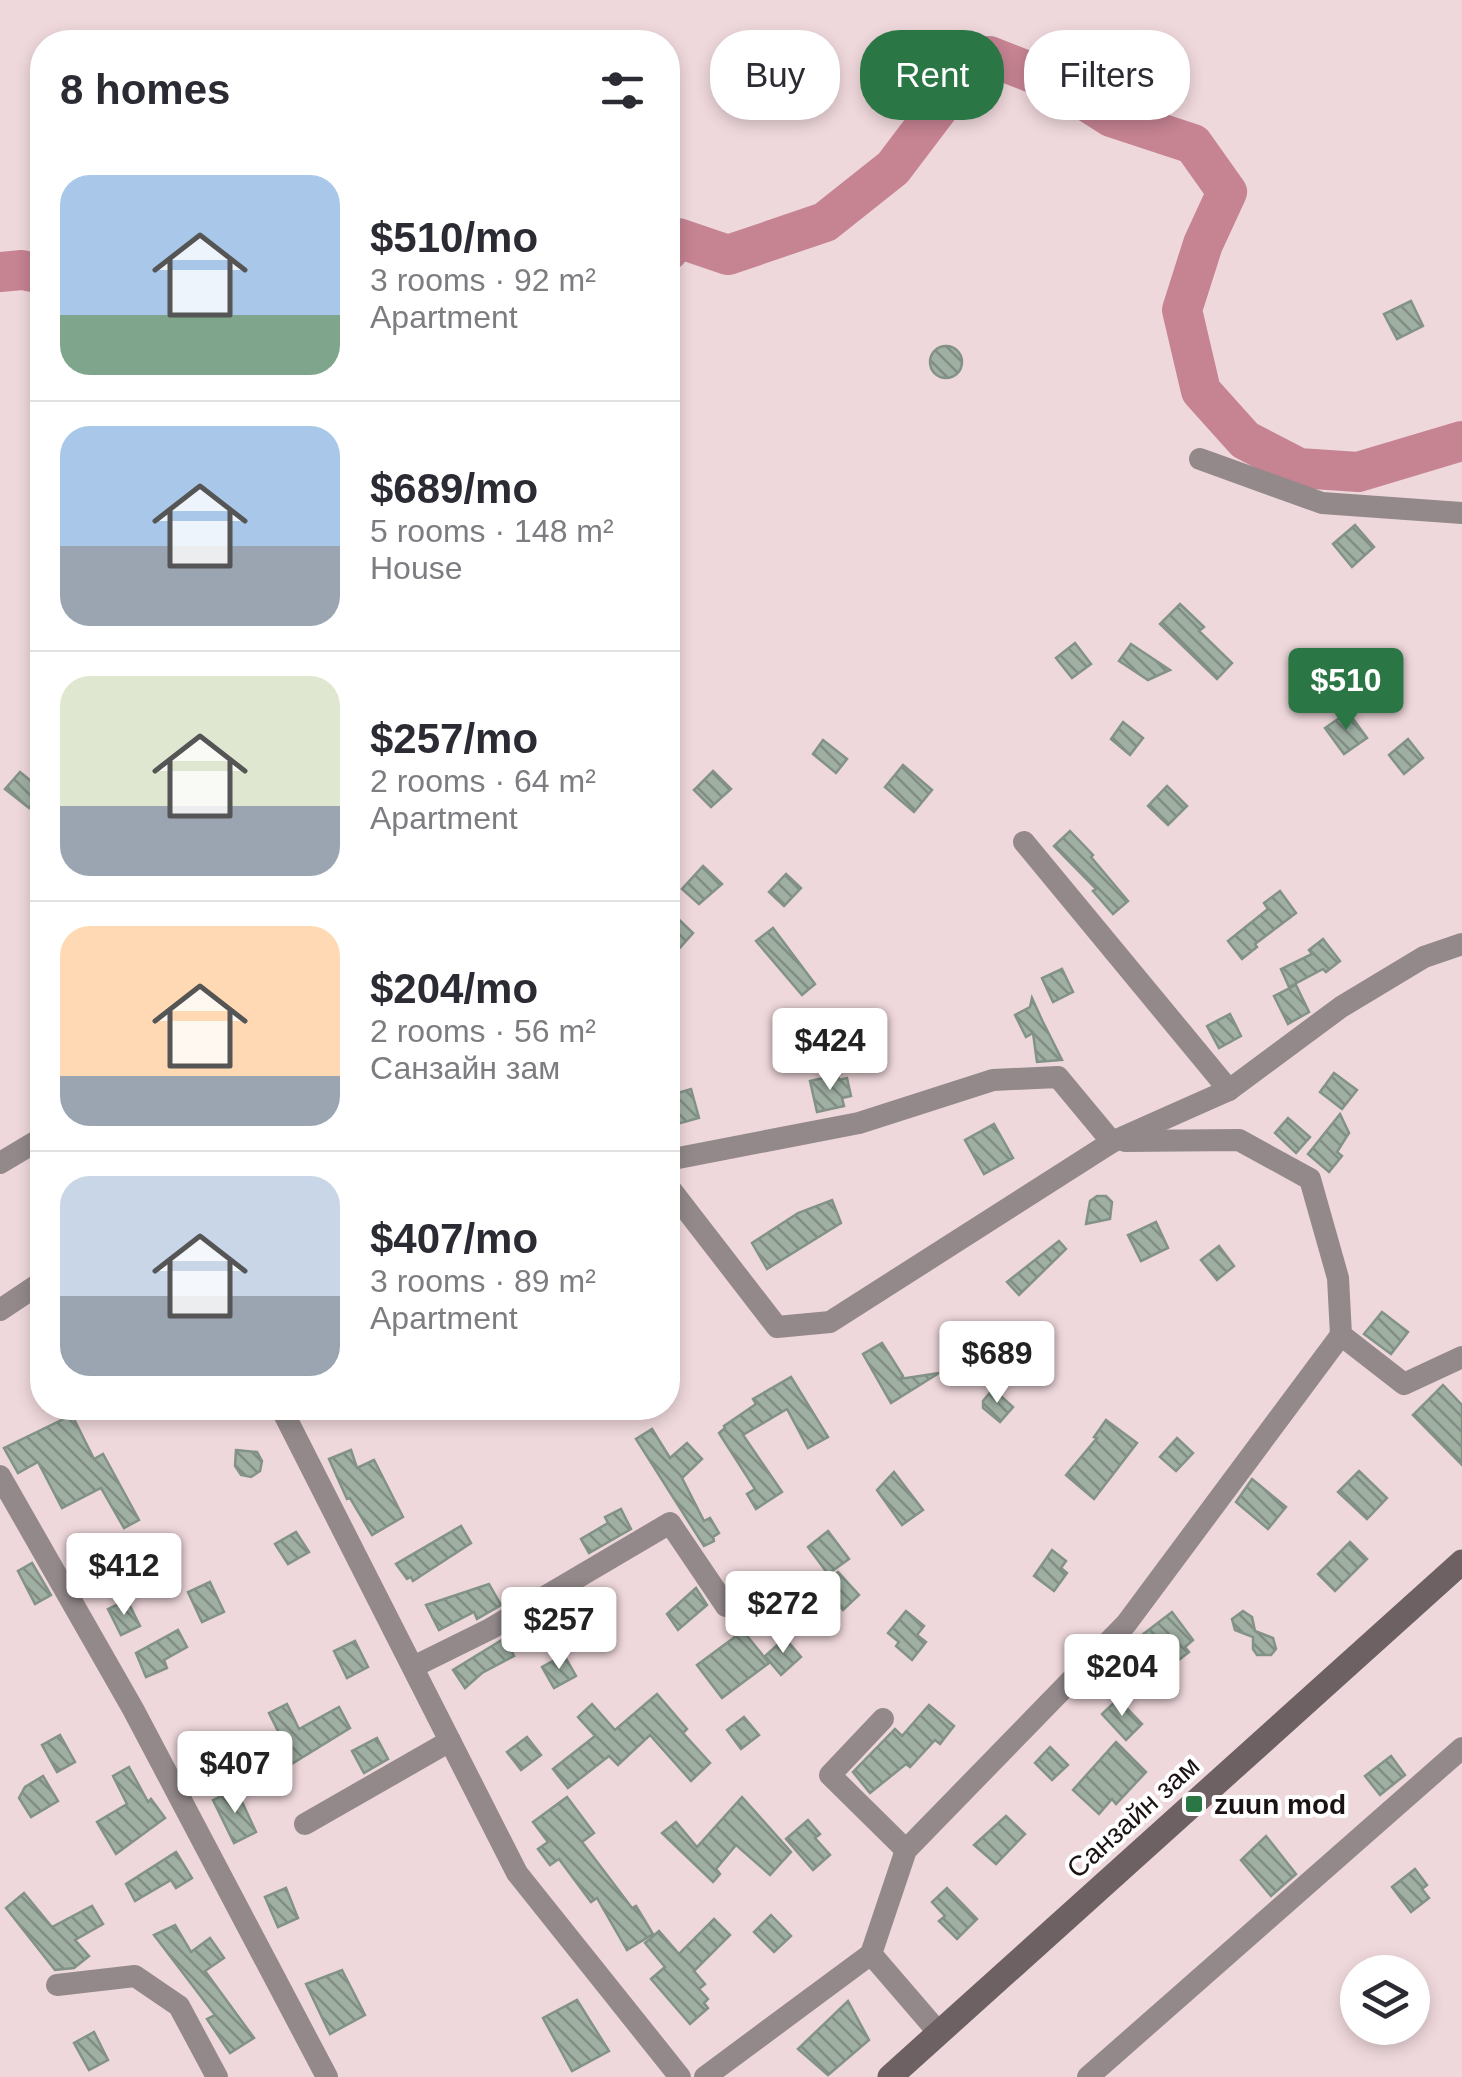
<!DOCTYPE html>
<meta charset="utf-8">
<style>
:root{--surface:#fff;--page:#f7f7f7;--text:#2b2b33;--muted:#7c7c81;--line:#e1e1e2;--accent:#2a7645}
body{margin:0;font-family:Arial,sans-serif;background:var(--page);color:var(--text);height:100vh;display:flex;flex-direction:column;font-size:38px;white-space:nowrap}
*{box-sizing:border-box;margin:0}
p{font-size:32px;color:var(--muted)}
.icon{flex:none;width:55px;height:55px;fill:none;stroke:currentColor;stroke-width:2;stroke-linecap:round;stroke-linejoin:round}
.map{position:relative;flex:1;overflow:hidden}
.drawer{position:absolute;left:30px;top:30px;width:650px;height:1390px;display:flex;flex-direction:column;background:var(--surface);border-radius:40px;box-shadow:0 5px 15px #0003}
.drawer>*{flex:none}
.guide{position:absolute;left:710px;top:30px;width:600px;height:90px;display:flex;gap:20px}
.buttons{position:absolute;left:1340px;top:1955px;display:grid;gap:20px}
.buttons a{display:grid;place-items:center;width:90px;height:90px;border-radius:50%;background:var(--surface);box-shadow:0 5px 15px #0003;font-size:50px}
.price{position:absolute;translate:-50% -85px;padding:0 22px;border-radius:10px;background:#fff;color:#222;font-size:32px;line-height:65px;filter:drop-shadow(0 2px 5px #0008)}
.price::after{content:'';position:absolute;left:50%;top:60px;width:30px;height:22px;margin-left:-15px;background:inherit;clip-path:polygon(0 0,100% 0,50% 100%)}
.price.selected{background:var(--accent);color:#fff}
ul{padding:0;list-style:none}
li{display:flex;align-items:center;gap:30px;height:250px;padding:0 30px}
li+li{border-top:2px solid var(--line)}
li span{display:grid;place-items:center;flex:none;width:280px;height:200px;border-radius:30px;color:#555}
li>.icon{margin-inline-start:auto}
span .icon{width:120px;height:120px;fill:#fffc;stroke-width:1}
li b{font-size:42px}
h2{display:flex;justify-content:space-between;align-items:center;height:120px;padding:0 30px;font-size:42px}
.tag{padding:0 35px;border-radius:40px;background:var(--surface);box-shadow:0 5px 15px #0003;font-size:35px;line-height:90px}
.tag.selected{background:var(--accent);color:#fff}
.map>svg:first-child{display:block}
</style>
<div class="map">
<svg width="1462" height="2077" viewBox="0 0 1462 2077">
<defs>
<pattern id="building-back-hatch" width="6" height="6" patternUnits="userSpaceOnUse" patternTransform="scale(2.5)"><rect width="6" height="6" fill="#9fafa2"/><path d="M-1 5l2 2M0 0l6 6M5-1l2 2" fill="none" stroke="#818d83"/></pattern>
</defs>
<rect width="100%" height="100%" fill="#efd8dc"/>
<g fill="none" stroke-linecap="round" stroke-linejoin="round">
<g stroke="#c68392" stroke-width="40">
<polyline points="668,251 678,238 728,255 825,222 893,168 943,102 989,56 1056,82 1111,117 1193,144 1227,192 1203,244 1182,310 1201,391 1245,440 1299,468 1358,472 1462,441"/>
<polyline points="0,272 22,270 42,274"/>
</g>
</g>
<g fill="url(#building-back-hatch)" stroke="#829286" stroke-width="2.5">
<polygon points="1411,301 1423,326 1397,339 1384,314"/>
<circle cx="946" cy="362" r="16"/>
<polygon points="1355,525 1374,547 1352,567 1333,544"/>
<polygon points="1180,604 1204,627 1199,631 1232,663 1217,679 1160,624"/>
<polygon points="1075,643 1091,664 1072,678 1056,658"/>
<polygon points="1131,644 1170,670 1148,680 1119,661"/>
<polygon points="1348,712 1367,738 1344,754 1325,728"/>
<polygon points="1123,722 1143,738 1130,755 1111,739"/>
<polygon points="1408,739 1423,758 1404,774 1389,755"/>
<polygon points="823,740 847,759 836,773 813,754"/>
<polygon points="903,765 932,790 914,812 885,787"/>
<polygon points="713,771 731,789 711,807 694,790"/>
<polygon points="20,772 42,790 29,808 5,789"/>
<polygon points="1167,786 1187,806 1168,825 1148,806"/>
<polygon points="1070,831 1093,855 1091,857 1128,901 1113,914 1093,891 1096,889 1054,846"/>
<polygon points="703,866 722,884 699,904 682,889"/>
<polygon points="786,874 801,888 784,906 769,892"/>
<polygon points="1280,891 1296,913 1255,944 1257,947 1242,959 1228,941 1268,909 1264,903"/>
<polygon points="668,909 693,933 678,950 668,940"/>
<polygon points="773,928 815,984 802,995 756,941"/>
<polygon points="1323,939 1340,961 1326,972 1323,969 1289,987 1281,969 1312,954 1309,950"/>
<polygon points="1062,969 1073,992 1053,1002 1042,978"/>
<polygon points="1296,985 1309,1012 1288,1024 1274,996"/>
<polygon points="1032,998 1042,1020 1062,1060 1037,1062 1033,1033 1026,1037 1015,1015 1030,1007"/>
<polygon points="1230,1014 1241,1036 1219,1048 1207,1026"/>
<polygon points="1334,1073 1357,1090 1342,1109 1320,1092"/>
<polygon points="838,1075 839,1080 847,1078 851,1096 842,1098 844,1106 817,1112 810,1081"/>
<polygon points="691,1089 699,1118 670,1126 668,1096"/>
<polygon points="1340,1114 1349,1133 1337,1152 1342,1156 1329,1172 1308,1154"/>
<polygon points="1288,1118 1310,1137 1296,1153 1275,1133"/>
<polygon points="994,1124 1013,1158 984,1174 965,1140"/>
<polygon points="1097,1196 1106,1196 1112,1202 1110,1219 1086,1224 1090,1201"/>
<polygon points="832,1200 841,1223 767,1269 752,1243 798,1213"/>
<polygon points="1156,1222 1168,1248 1141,1261 1128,1235"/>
<polygon points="1059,1241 1066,1249 1019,1295 1007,1282"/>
<polygon points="1219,1246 1234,1266 1217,1280 1201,1260"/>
<polygon points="1382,1312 1408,1332 1391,1354 1364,1334"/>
<polygon points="882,1343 903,1376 900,1379 939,1373 891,1403 863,1354"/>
<polygon points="791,1377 828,1437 808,1448 787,1409 743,1435 782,1492 756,1509 747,1494 755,1489 719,1433 725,1428 724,1426 756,1404 753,1399"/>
<polygon points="1443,1385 1462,1405 1462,1465 1413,1415"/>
<polygon points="993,1389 1013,1407 1000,1422 983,1408 983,1401"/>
<polygon points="72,1415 94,1459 103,1454 139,1520 124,1528 101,1488 62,1508 38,1462 18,1473 4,1448"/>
<polygon points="1106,1420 1137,1443 1094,1499 1066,1475 1097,1438 1094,1437"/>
<polygon points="652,1429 670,1458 687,1443 702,1459 682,1478 704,1521 710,1518 719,1533 713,1537 714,1541 704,1546 636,1439"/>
<polygon points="1177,1438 1193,1453 1176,1471 1160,1457"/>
<polygon points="236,1450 257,1452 262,1461 260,1471 251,1477 241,1475 235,1466"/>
<polygon points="351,1450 357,1468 374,1460 403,1517 372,1535 350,1498 347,1499 329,1459"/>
<polygon points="1359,1471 1387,1498 1367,1519 1338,1492"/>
<polygon points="894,1472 923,1510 902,1525 877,1490"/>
<polygon points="1252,1479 1286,1507 1268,1529 1236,1502"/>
<polygon points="621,1509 631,1529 589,1553 581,1539 608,1523 605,1517"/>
<polygon points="461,1526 471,1543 413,1581 411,1577 407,1579 396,1564"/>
<polygon points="828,1531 849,1559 828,1574 808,1547"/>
<polygon points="296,1532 309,1552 288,1564 275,1544"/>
<polygon points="1350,1542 1367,1559 1335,1591 1318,1574"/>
<polygon points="1052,1550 1066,1561 1061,1568 1067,1573 1054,1591 1034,1576"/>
<polygon points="32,1563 51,1595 35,1604 18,1571"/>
<polygon points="838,1572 859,1595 843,1610 822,1587"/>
<polygon points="210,1582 224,1612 202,1622 188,1592"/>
<polygon points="489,1584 501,1605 477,1619 474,1612 439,1630 426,1605"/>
<polygon points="696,1588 707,1605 678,1630 667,1614"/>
<polygon points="127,1600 140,1626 121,1635 108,1609"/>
<polygon points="906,1611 924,1626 917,1635 926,1642 912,1660 896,1646 899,1642 888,1633"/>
<polygon points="1243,1611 1252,1617 1255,1631 1273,1638 1276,1649 1271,1655 1257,1655 1253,1649 1253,1637 1235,1630 1232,1619"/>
<polygon points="1172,1612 1193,1640 1185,1647 1189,1652 1149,1683 1132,1660 1137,1657 1129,1645"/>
<polygon points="178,1630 187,1647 164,1660 167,1668 146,1677 136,1653"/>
<polygon points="743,1631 769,1663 722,1698 697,1665"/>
<polygon points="505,1638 514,1656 482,1673 465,1688 453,1670"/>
<polygon points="785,1638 801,1657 781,1675 765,1656"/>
<polygon points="355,1641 368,1667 347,1678 334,1651"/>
<polygon points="564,1655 576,1676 554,1688 542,1667"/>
<polygon points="657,1694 687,1729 683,1733 710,1763 691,1781 650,1735 618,1765 609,1756 568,1788 553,1769 595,1736 578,1717 592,1704 615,1730"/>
<polygon points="1118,1699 1142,1724 1126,1740 1102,1714"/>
<polygon points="287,1704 299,1729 339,1707 350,1728 290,1765 278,1741 282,1739 269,1713"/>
<polygon points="929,1705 954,1726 940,1744 935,1740 910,1767 906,1764 870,1793 853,1772 895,1729 902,1736"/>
<polygon points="744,1717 759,1735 741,1749 727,1730"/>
<polygon points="60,1735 75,1762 57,1772 42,1745"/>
<polygon points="527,1737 541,1755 521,1770 507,1752"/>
<polygon points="377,1738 388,1759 364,1773 352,1751"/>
<polygon points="1116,1742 1146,1772 1116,1804 1112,1799 1099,1814 1073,1790"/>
<polygon points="1050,1747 1068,1765 1052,1780 1035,1763"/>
<polygon points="1391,1756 1405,1775 1380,1795 1365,1776"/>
<polygon points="129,1767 148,1802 151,1799 165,1818 116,1854 97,1822 127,1804 113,1776"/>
<polygon points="43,1776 58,1801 31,1817 19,1798 25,1787"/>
<polygon points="236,1789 256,1832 234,1843 213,1800"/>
<polygon points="567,1797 594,1833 582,1842 632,1908 636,1906 653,1934 627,1950 597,1898 591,1902 559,1859 550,1865 538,1849 548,1842 533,1822"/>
<polygon points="742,1797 791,1852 770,1875 736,1845 716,1869 720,1874 713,1882 662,1833 676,1822 697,1847"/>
<polygon points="1006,1816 1025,1834 996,1864 974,1845"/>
<polygon points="808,1820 820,1834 815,1838 830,1855 813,1870 786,1839"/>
<polygon points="1266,1836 1296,1874 1271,1896 1241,1860"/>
<polygon points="176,1852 192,1878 176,1888 171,1880 135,1901 126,1884"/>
<polygon points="1415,1869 1427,1885 1422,1889 1429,1898 1411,1912 1392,1887"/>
<polygon points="286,1888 298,1918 278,1927 265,1897"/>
<polygon points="947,1888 977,1919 957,1939 939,1921 945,1916 932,1902"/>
<polygon points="24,1893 52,1927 92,1906 103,1924 75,1940 89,1956 74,1968 55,1970 6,1908"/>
<polygon points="771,1915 791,1936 774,1952 754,1932"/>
<polygon points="714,1919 730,1935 694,1971 705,1984 699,1989 708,1999 704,2003 708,2008 690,2024 651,1979 665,1967 645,1943 659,1931 679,1954"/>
<polygon points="175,1925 191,1952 210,1938 224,1958 205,1971 254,2038 230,2053 207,2019 215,2015 154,1935"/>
<polygon points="342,1970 365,2015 330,2034 306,1984"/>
<polygon points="577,2000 609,2051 572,2071 543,2018"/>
<polygon points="848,2001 869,2040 828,2075 798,2049"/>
<polygon points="94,2032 108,2060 89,2070 74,2043"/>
</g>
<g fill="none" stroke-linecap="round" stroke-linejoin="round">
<g stroke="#93898b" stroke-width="22">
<polyline points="1200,459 1322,503 1462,513"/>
<polyline points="1024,842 1229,1090"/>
<polyline points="1125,1141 1239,1140 1310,1179 1338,1278 1341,1335 1404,1384 1462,1357"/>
<polyline points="668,1160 859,1123 993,1080 1058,1077 1112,1142"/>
<polyline points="0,1163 42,1138"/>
<polyline points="668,1186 777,1327 830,1322 1112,1142 1229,1090 1341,1007 1424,957 1462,944"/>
<polyline points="0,1310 42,1282"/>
<polyline points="281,1408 517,1873 680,2077"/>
<polyline points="0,1476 133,1709 327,2077"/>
<polyline points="413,1667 490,1629 670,1523 726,1606"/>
<polyline points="883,1719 830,1775 906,1850"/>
<polyline points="305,1824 450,1741"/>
<polyline points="57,1985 135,1976 179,2006 217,2077"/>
<polyline points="939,2033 871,1954 906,1850 1126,1624 1341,1335"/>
<polyline points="705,2077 871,1954"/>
<polyline points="1088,2077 1462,1748"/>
</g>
<polyline stroke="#6e6163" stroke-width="25" points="890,2077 1462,1562"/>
</g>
<rect fill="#2a7645" stroke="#fff" stroke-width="4" x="1184" y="1794" width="20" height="20" rx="5"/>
<g text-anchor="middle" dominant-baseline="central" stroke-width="8" stroke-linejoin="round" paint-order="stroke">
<g font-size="28" font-weight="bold" fill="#1a1213" stroke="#fff" text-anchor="start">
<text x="1214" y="1804">zuun mod</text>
</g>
<g font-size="28" fill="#1a1213" stroke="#fff">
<text transform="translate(1133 1817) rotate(-42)">Санзайн зам</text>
</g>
</g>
</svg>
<div class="buttons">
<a><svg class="icon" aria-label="layers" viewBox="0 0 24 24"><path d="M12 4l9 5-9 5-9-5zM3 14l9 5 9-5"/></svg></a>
</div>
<b class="price selected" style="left:1346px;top:733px">$510</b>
<b class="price" style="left:830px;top:1093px">$424</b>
<b class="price" style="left:997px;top:1406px">$689</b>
<b class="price" style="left:124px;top:1618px">$412</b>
<b class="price" style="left:783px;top:1656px">$272</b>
<b class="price" style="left:559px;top:1672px">$257</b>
<b class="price" style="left:1122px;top:1719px">$204</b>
<b class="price" style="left:235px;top:1816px">$407</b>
<div class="guide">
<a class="tag">Buy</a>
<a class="tag selected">Rent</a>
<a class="tag">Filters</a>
</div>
<section class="drawer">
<h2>8 homes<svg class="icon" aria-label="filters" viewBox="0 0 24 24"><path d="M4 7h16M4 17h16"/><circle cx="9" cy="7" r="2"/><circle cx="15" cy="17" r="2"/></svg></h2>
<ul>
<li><span style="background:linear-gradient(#a9c7e8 70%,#7fa58c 0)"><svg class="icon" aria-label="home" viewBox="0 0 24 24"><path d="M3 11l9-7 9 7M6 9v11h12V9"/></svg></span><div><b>$510/mo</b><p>3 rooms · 92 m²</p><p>Apartment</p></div></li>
<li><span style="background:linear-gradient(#a9c7e8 60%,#9aa5b1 0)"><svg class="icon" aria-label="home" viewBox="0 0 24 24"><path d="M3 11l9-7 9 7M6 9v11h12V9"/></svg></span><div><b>$689/mo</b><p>5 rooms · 148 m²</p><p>House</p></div></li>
<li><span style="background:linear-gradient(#dfe7d0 65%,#9aa5b1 0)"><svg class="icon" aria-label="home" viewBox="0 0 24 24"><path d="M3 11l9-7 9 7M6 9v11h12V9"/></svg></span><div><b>$257/mo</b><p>2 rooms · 64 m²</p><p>Apartment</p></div></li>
<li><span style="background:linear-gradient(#ffd9b3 75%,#9aa5b1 0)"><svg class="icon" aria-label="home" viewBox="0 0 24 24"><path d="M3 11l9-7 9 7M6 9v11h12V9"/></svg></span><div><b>$204/mo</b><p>2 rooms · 56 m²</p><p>Санзайн зам</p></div></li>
<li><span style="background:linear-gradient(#c9d6e8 60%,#9aa5b1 0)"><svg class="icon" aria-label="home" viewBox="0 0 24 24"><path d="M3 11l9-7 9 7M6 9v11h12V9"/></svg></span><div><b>$407/mo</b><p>3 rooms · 89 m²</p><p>Apartment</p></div></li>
</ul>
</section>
</div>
